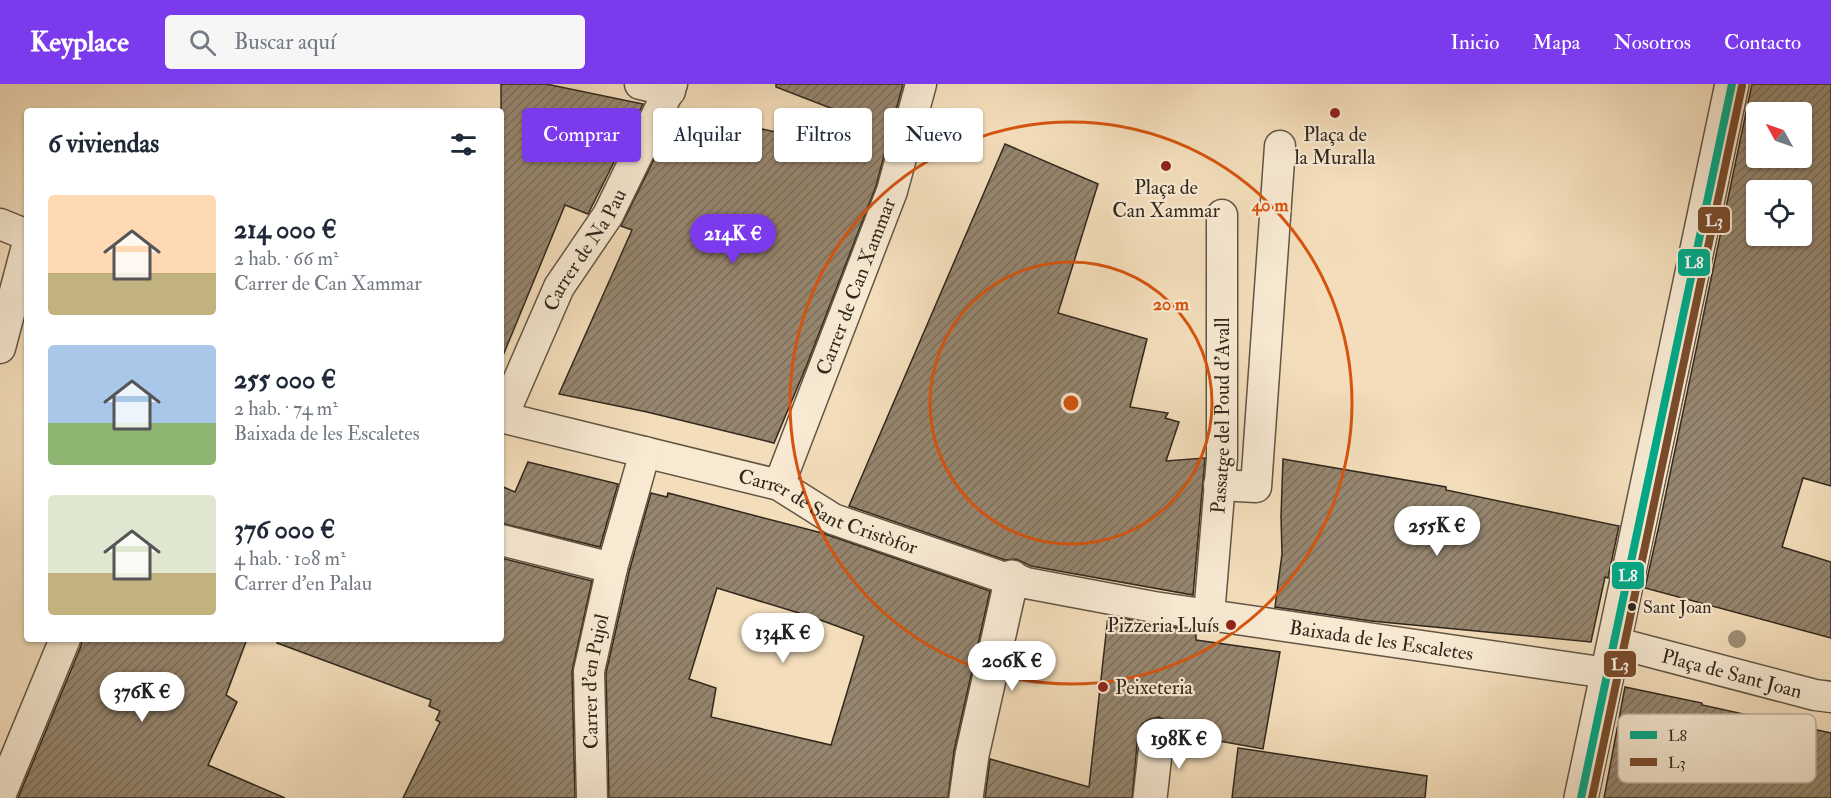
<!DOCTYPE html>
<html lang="es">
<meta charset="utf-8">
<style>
:root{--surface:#fff;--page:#f6f6f7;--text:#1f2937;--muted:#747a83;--accent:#7c3aed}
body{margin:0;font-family:"IM FELL Double Pica",serif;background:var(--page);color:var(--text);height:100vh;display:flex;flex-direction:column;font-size:22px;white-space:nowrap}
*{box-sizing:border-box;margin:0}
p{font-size:20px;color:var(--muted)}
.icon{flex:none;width:33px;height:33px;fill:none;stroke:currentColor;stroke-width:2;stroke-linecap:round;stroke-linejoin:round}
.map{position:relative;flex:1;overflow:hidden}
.sheet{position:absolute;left:24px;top:24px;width:480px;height:534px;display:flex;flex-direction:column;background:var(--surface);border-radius:6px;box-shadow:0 2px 4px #0004}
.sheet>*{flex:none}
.hud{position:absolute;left:522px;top:24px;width:570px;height:54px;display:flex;gap:12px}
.needle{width:39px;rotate:310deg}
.fabs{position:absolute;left:1746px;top:18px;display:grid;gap:12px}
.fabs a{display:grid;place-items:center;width:66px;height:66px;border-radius:6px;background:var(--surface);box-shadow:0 2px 4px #0004;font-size:30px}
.price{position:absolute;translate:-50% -51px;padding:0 14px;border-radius:21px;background:#fff;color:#222;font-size:20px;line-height:39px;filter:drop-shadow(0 2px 3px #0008)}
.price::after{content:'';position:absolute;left:50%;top:36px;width:18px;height:14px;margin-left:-9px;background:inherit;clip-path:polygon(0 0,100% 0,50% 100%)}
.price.active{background:var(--accent);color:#fff}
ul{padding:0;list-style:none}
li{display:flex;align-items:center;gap:18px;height:150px;padding:0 24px}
li span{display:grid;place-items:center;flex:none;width:168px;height:120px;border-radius:6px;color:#555}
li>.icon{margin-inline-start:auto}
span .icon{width:72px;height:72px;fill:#fffc;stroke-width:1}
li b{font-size:26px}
h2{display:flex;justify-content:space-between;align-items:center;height:72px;padding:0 24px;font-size:26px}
.chip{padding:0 21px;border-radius:6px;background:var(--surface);box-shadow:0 2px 4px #0004;font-size:21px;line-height:54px}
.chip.active{background:var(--accent);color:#fff}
header{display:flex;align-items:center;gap:36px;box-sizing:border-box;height:84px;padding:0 30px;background:var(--accent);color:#fff}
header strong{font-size:28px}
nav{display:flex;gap:33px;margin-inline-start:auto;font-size:21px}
.search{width:420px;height:54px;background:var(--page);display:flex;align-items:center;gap:15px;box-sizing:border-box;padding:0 21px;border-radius:6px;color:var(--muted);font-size:22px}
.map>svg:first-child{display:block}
</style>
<header>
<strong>Keyplace</strong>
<div class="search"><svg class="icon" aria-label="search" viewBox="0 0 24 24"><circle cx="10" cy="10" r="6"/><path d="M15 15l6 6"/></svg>Buscar aquí</div>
<nav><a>Inicio</a><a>Mapa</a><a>Nosotros</a><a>Contacto</a></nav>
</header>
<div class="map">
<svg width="1831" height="714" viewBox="0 0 1831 714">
<defs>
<pattern id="building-hatch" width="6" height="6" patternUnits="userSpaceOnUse" patternTransform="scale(1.5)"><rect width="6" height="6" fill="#96866f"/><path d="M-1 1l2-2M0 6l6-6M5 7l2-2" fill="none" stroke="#7b6e5b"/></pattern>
</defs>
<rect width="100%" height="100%" fill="#f3ddba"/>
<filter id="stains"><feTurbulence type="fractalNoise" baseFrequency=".00333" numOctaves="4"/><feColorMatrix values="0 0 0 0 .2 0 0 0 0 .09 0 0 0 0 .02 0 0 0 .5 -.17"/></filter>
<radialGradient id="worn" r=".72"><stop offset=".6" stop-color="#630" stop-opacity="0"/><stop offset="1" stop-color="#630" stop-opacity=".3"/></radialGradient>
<g fill="url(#building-hatch)" stroke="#31281d" stroke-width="1.5" fill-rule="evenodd">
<polygon points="501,0 546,0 643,20 588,130 565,121 502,274"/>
<polygon points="776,0 903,0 876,102 806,283 774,359 647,328 559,310 632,146 621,142 678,27 837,61 846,30 776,3"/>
<path d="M1752 0H1831V402L1803 394 1782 463 1831 478V554L1645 504 1662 428ZM1756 28H1802V74H1756ZM1756 106H1802V152H1756Z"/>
<polygon points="1005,60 1098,100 1058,229 1147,255 1130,323 1168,329 1165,334 1179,338 1166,377 1205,374 1193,511 1031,482 1016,475 1005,476 849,422"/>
<polygon points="1283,375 1446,403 1446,406 1619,442 1608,494 1605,493 1591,558 1371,537 1275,523 1282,470 1281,432"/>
<polygon points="528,378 618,400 600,463 501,439 501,402 515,408"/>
<path d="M651 409 667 413 668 409 822 449 990 507 954 667 948 714H609L606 589 629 488ZM717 504 812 533 864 552 831 661 711 633 716 604 689 595Z"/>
<polygon points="501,474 592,497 572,587 575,714 403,714 440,638 436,636 440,627 429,622 431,616 277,559 278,555 501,555"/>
<polygon points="1108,532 1196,547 1196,556 1280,568 1263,665 1175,649 1174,644 1168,637 1159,633 1150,635 1142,640 1138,650 1132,714 985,714 990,675 1089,703"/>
<polygon points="82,555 247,555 226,611 237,618 208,681 285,714 18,714 81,562"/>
<polygon points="1625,603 1702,619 1702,621 1831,649 1831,714 1604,714"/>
<polygon points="1238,664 1427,692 1425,714 1232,714"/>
</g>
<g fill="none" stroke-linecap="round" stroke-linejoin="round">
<g stroke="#625544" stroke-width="33">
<g id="pedestrian">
<polyline points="640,0 670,7"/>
<polyline points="0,140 27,151"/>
<polyline points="0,264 27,162"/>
<path id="s1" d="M501 333 779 401 833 435 1002 493H1012L1026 499 1154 523 1607 589"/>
<path id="s2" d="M502 334 559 203 608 131 672 0"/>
<path id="s3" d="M779 401 892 107 921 0"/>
<polyline points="1219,401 1256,403 1280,62"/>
<polyline points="501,456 612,484"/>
<path id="s4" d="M1209 531 1222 374V131"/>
<path id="s5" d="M1613 558 1815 611 1831 613"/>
<polyline points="0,712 65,555"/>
<path id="s6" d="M592 714 589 587 612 484 645 368"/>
</g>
</g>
<g stroke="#625544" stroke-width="36">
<g id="minor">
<polyline points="966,714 972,671 1012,493"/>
<polyline points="1150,714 1157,652"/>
<polyline points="1581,714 1732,0"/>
</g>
</g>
<use href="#pedestrian" stroke="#f7e9d2" stroke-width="30"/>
<use href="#minor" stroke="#f7e9d2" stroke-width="33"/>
<g stroke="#f7e9d2" stroke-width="12">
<polyline id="bus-1" points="1581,714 1732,0"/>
</g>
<g stroke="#f7e9d2" stroke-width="12">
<polyline id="bus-2" points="1592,714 1742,2"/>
</g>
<use href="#bus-1" stroke="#00a988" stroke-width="8"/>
<use href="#bus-2" stroke="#7a4b2a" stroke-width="8"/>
</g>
<circle fill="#9e8e76" cx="1737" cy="555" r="9"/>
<g fill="none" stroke="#d6540e" stroke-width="3">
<circle cx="1071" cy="319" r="141"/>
<circle cx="1071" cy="319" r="281"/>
</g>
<g fill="#8f2418" stroke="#f7e9d2" stroke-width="2">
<circle cx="1335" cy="29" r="6"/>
<circle cx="1166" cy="82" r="6"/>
<circle cx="1231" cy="541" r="6"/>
<circle cx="1103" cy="603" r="6"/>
</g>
<circle fill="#31281d" stroke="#f7e9d2" stroke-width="2" cx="1632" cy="523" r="5"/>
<g text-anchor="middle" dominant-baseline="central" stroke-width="4.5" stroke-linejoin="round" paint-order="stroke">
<g font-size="18" fill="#31281d" stroke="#f7e9d2" text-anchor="start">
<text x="1643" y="523">Sant Joan</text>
</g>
<g font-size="20" fill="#31281d" stroke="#f7e9d2">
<text x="1335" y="50">Plaça de<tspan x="1335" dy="23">la Muralla</tspan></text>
<text x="1166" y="103">Plaça de<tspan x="1166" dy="23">Can Xammar</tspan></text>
<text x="1219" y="541" text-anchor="end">Pizzeria Lluís</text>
<text x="1115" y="603" text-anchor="start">Peixeteria</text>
</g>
<g font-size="20" fill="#31281d" stroke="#f7e9d2">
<text stroke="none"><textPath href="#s2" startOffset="188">Carrer de Na Pau</textPath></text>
<text stroke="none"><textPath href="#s3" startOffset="213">Carrer de Can Xammar</textPath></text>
<text stroke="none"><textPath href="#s4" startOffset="200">Passatge del Poud d'Avall</textPath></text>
<text stroke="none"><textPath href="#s1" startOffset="342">Carrer de Sant Cristòfor</textPath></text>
<text stroke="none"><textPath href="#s1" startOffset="914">Baixada de les Escaletes</textPath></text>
<text stroke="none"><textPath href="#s5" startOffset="123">Plaça de Sant Joan</textPath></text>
<text stroke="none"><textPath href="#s6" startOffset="117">Carrer d'en Pujol</textPath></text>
</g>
</g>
<rect x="1618" y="630" width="198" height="69" rx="9" fill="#f7e9d2" stroke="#bcaf9c" stroke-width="1.5"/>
<rect x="1630" y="647" width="27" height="8" fill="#00a988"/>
<rect x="1630" y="674" width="27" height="8" fill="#7a4b2a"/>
<g font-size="16" fill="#31281d">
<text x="1668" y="657">L8</text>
<text x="1668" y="684">L3</text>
</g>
<circle cx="1071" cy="319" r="9" fill="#d6540e" stroke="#f7e9d2" stroke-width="3"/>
<g font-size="18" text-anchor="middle" font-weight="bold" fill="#d6540e" stroke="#f7e9d2" stroke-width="4.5" stroke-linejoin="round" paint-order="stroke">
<text x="1270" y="127">40 m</text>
<text x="1171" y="226">20 m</text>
</g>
<g stroke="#f7e9d2" stroke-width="2">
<rect x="1697" y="122" width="34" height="28" rx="6" fill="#7a4b2a"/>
<rect x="1677" y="164" width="34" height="29" rx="6" fill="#00a988"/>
<rect x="1611" y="477" width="34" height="29" rx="6" fill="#00a988"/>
<rect x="1603" y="566" width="34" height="28" rx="6" fill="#7a4b2a"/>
</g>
<g font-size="16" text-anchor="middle" font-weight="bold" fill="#fff">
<text x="1714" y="142">L3</text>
<text x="1694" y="184">L8</text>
<text x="1628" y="497">L8</text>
<text x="1620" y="586">L3</text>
</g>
<rect width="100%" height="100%" filter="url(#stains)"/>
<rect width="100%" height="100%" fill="url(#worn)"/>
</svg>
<div class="fabs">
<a><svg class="needle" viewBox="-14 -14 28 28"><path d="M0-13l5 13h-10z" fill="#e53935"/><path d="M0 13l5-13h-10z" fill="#747a83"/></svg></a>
<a><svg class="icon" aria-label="locate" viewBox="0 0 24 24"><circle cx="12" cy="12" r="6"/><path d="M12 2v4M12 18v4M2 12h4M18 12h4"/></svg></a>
</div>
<b class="price active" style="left:733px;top:181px">214K €</b>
<b class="price" style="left:1437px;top:473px">255K €</b>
<b class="price" style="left:783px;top:580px">134K €</b>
<b class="price" style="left:1012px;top:608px">206K €</b>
<b class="price" style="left:142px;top:639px">376K €</b>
<b class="price" style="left:1179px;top:686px">198K €</b>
<div class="hud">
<a class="chip active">Comprar</a>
<a class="chip">Alquilar</a>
<a class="chip">Filtros</a>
<a class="chip">Nuevo</a>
</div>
<section class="sheet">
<h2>6 viviendas<svg class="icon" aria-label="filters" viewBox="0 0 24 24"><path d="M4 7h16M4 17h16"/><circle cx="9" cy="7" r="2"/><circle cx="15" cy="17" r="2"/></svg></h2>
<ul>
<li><span style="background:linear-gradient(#ffd9b3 65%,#c2b280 0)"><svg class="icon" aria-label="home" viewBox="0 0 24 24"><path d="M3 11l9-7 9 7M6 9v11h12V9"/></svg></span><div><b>214 000 €</b><p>2 hab. · 66 m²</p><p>Carrer de Can Xammar</p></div></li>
<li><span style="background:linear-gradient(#a9c7e8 65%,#8fb573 0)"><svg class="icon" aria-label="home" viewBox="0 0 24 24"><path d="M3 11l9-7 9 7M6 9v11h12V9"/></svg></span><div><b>255 000 €</b><p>2 hab. · 74 m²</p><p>Baixada de les Escaletes</p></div></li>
<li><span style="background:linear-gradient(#dfe7d0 65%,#c2b280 0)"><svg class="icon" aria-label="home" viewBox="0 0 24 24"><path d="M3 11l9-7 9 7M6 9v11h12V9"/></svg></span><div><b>376 000 €</b><p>4 hab. · 108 m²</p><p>Carrer d'en Palau</p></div></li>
</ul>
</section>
</div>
